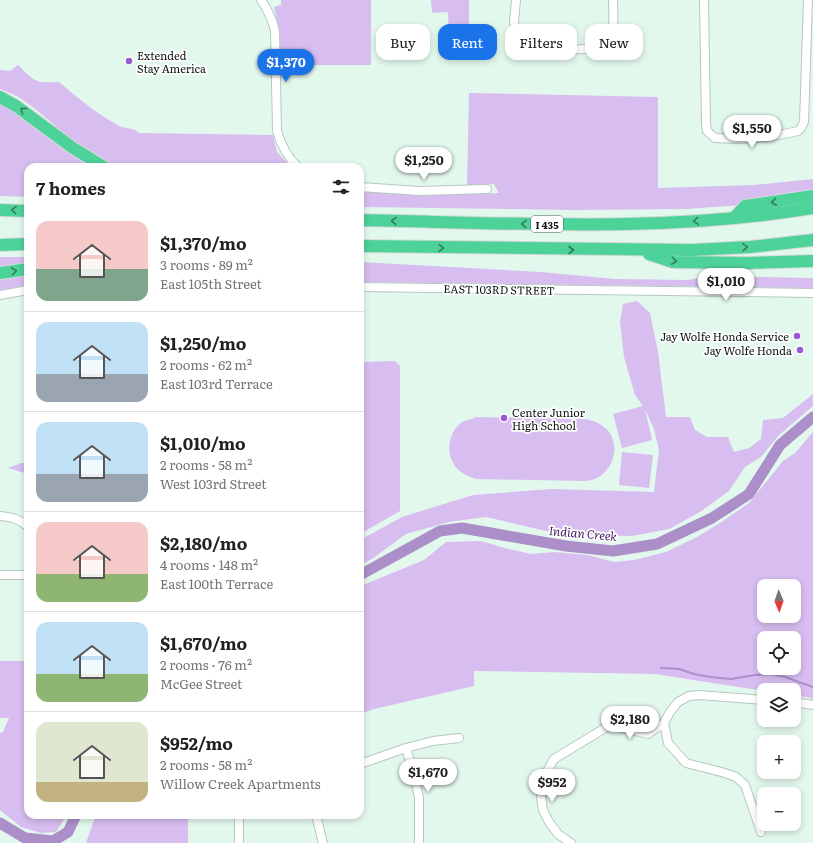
<!DOCTYPE html>
<meta charset="utf-8">
<style>
:root{--surface:#fff;--page:#f2f2f2;--text:#202124;--muted:#757577;--line:#e0e0e0;--accent:#1a73e8}
body{margin:0;font-family:Literata,serif;background:var(--page);color:var(--text);height:100vh;display:flex;flex-direction:column;font-size:15px;white-space:nowrap}
*{box-sizing:border-box;margin:0}
p{font-size:13px;color:var(--muted)}
.icon{flex:none;width:22px;height:22px;fill:none;stroke:currentColor;stroke-width:2;stroke-linecap:round;stroke-linejoin:round}
.map{position:relative;flex:1;overflow:hidden}
.side{position:absolute;left:24px;top:163px;width:340px;height:656px;display:flex;flex-direction:column;background:var(--surface);border-radius:12px;box-shadow:0 2px 6px #0003}
.side>*{flex:none}
.top-card{position:absolute;left:376px;top:24px;width:377px;height:36px;display:flex;gap:8px}
.needle{width:26px;rotate:178deg}
.fabs{position:absolute;left:757px;top:579px;display:grid;gap:8px}
.fabs a{display:grid;place-items:center;width:44px;height:44px;border-radius:8px;background:var(--surface);box-shadow:0 2px 6px #0003;font-size:20px}
.price{position:absolute;translate:-50% -34px;padding:0 9px;border-radius:14px;background:#fff;color:#222;font-size:13px;line-height:26px;filter:drop-shadow(0 1px 2px #0008)}
.price::after{content:'';position:absolute;left:50%;top:24px;width:12px;height:9px;margin-left:-6px;background:inherit;clip-path:polygon(0 0,100% 0,50% 100%)}
.price.active{background:var(--accent);color:#fff}
ul{padding:0;list-style:none}
li{display:flex;align-items:center;gap:12px;height:100px;padding:0 12px}
li+li{border-top:1px solid var(--line)}
li span{display:grid;place-items:center;flex:none;width:112px;height:80px;border-radius:12px;color:#555}
li>.icon{margin-inline-start:auto}
span .icon{width:48px;height:48px;fill:#fffc;stroke-width:1}
li b{font-size:17px}
h2{display:flex;justify-content:space-between;align-items:center;height:48px;padding:0 12px;font-size:17px}
.chip{padding:0 14px;border-radius:12px;background:var(--surface);box-shadow:0 2px 6px #0003;font-size:14px;line-height:36px}
.chip.active{background:var(--accent);color:#fff}
.map>svg:first-child{display:block}
</style>
<div class="map">
<svg width="813" height="843" viewBox="0 0 813 843">
<rect width="100%" height="100%" fill="#e3f8ed"/>
<g fill="#d7bdf0" fill-rule="evenodd">
<polygon points="281,0 371,0 371,65 284,65 280,61 279,29 274,7 281,5"/>
<polygon points="431,0 469,0 469,41 449,40 448,12 432,13"/>
<path d="M18 65C35 82 35 83 59 82 78 98 97 114 119 126 126 129 133 127 139 133L273 135 277 152 291 167H112C79 151 53 121 23 100 16 95 7 92 0 89V70L10 71Z"/>
<path d="M469 93 658 97V188L754 185 813 179V191L742 205 686 209 576 210 360 207V191C407 195 452 195 499 193L494 184 467 185Z"/>
<polygon points="0,104 20,116 93,167 28,167 28,197 0,196"/>
<polygon points="0,257 28,257 28,265 0,269"/>
<polygon points="360,262 541,272 615,279 689,280 709,276 813,278 813,288 360,282"/>
<polygon points="28,274 28,285 0,290 0,277"/>
<polygon points="637,301 650,313 658,352 666,417 690,417 695,430 707,437 728,437 734,452 749,448 761,439 763,420 783,418 813,394 813,406 779,435 761,457 745,467 729,491 700,512 669,529 632,536 584,535 546,531 486,517 449,522 406,534 372,559 360,565 360,540 402,517 473,495 552,489 654,492 659,450 654,429 645,409 652,440 622,448 613,414 643,406 635,395 624,357 620,322 623,304"/>
<polygon points="395,361 400,366 400,511 360,534 360,362"/>
<path d="M476 417 584 419C591 420 598 422 604 427 622 441 615 470 595 479 591 480 587 481 583 481L476 479C467 476 458 472 453 463 445 449 450 429 464 421 468 420 473 419 476 417Z"/>
<path d="M813 432V700L811 698 794 695V690L764 691 655 674 474 671V686L374 709 360 714V587L363 585 424 560 446 542 481 541 505 548 531 554 554 552 588 555 614 562 634 560 666 552 697 537 720 523 749 503 783 461 795 453ZM764 586H794V616H764ZM764 638H794V668H764Z"/>
<polygon points="622,452 653,455 649,488 619,485"/>
<polygon points="21,463 28,463 28,474 8,468"/>
<polygon points="0,661 28,661 28,815 67,815 56,832 41,833 21,827 0,810 0,733 3,732 9,718 0,718"/>
<polygon points="96,815 188,815 188,843 86,843"/>
</g>
<g fill="none" stroke-linecap="round" stroke-linejoin="round">
<polyline stroke="#ac8ec9" stroke-width="2" points="661,668 679,669 694,674 710,677 731,679 755,675 770,674 785,677 813,687"/>
<g stroke="#ac8ec9" stroke-width="11">
<polyline points="360,575 440,531 462,528 566,546 613,551 657,544 712,518 749,494 780,445 813,417"/>
<polyline points="0,823 25,838 53,841 68,832 76,815"/>
</g>
<g stroke="#b5c9be" stroke-width="10">
<g id="minor">
<path d="M261 0C268 10 272 19 275 31L277 131C281 145 287 157 298 167"/>
<path d="M516 0 514 22 516 32 524 43 533 49 544 51 606 48C616 40 613 12 613 0"/>
<path d="M704 0 706 124 707 131 715 138C746 140 768 138 798 131L801 128 804 122 808 0"/>
<polyline points="360,187 420,191 487,189"/>
<polyline points="360,287 813,293"/>
<polyline points="0,295 28,290"/>
<path d="M0 516C11 517 20 519 28 527"/>
<polyline points="0,575 28,575"/>
<polyline points="794,702 813,705"/>
<polyline points="664,723 668,743 686,763 725,773 736,777 745,785 761,832"/>
<polyline points="406,748 413,771 419,798 419,843"/>
<polyline points="360,764 406,748 433,741 459,738"/>
<polyline points="316,815 323,843"/>
<polyline points="239,843 239,815"/>
<polyline points="571,843 558,834 549,822 543,810 541,797 544,777 554,759 610,725 648,734 664,723 670,712 678,702 689,696 699,695 764,700"/>
</g>
</g>
<g stroke="#d8d9d9" stroke-width="14">
<g id="highway">
<polyline points="0,97 16,106 73,148 104,167"/>
<polyline points="0,210 28,211"/>
<polyline points="734,218 745,206 813,196"/>
<path d="M360 220C511 223 663 233 813 208"/>
<polyline points="0,245 28,244"/>
<polyline points="360,246 692,250 750,247 813,240"/>
<polyline points="649,254 673,262 747,263 813,261"/>
<polyline points="0,273 28,269"/>
</g>
</g>
<use href="#minor" stroke="#fff" stroke-width="8"/>
<use href="#highway" stroke="#4dd29a" stroke-width="12"/>
</g>
<defs><path id="oneway-chevron" d="M-2-3.5L2.5 0L-2 3.5" fill="none" stroke-width="1.6" stroke-linecap="round" stroke-linejoin="round"/></defs>
<g stroke="#307c5b">
<use href="#oneway-chevron" transform="translate(23 110) rotate(-144)"/>
<use href="#oneway-chevron" transform="translate(774 202) rotate(172)"/>
<use href="#oneway-chevron" transform="translate(14 210) rotate(-178)"/>
<use href="#oneway-chevron" transform="translate(394 221) rotate(-178)"/>
<use href="#oneway-chevron" transform="translate(696 221) rotate(176)"/>
<use href="#oneway-chevron" transform="translate(524 224) rotate(-179)"/>
<use href="#oneway-chevron" transform="translate(745 247) rotate(-4)"/>
<use href="#oneway-chevron" transform="translate(441 248) rotate(1)"/>
<use href="#oneway-chevron" transform="translate(571 250)"/>
<use href="#oneway-chevron" transform="translate(674 261) rotate(8)"/>
<use href="#oneway-chevron" transform="translate(14 271) rotate(-7)"/>
</g>
<g fill="#9a59ce" stroke="#fff" stroke-width="1.5">
<circle cx="129" cy="61" r="4"/>
<circle cx="797" cy="336" r="4"/>
<circle cx="800" cy="350" r="4"/>
<circle cx="504" cy="418" r="4"/>
</g>
<g text-anchor="middle" dominant-baseline="central" stroke-width="3.5" stroke-linejoin="round" paint-order="stroke">
<rect fill="#fff" stroke="#555a57" stroke-width="1" x="531" y="216" width="32" height="16" rx="3"/>
<g font-size="10" font-weight="bold" fill="#0c130f">
<text x="547" y="224">I 435</text>
</g>
<g font-size="11" fill="#0c130f" stroke="#fff" text-anchor="start">
<text x="137" y="55">Extended<tspan x="137" dy="13">Stay America</tspan></text>
<text x="789" y="336" text-anchor="end">Jay Wolfe Honda Service</text>
<text x="792" y="350" text-anchor="end">Jay Wolfe Honda</text>
<text x="512" y="412">Center Junior<tspan x="512" dy="13">High School</tspan></text>
</g>
<g font-size="11" fill="#0c130f" stroke="#fff">
<text transform="translate(499 289) rotate(1)">EAST 103RD STREET</text>
</g>
<g font-size="12" font-style="italic" fill="#41185e" stroke="#fff">
<text transform="translate(583 533) rotate(5)">Indian Creek</text>
</g>
</g>
</svg>
<div class="fabs">
<a><svg class="needle" viewBox="-14 -14 28 28"><path d="M0-13l5 13h-10z" fill="#e53935"/><path d="M0 13l5-13h-10z" fill="#757577"/></svg></a>
<a><svg class="icon" aria-label="locate" viewBox="0 0 24 24"><circle cx="12" cy="12" r="6"/><path d="M12 2v4M12 18v4M2 12h4M18 12h4"/></svg></a>
<a><svg class="icon" aria-label="layers" viewBox="0 0 24 24"><path d="M12 4l9 5-9 5-9-5zM3 14l9 5 9-5"/></svg></a>
<a>+</a>
<a>−</a>
</div>
<b class="price active" style="left:286px;top:83px">$1,370</b>
<b class="price" style="left:752px;top:149px">$1,550</b>
<b class="price" style="left:424px;top:181px">$1,250</b>
<b class="price" style="left:726px;top:302px">$1,010</b>
<b class="price" style="left:630px;top:740px">$2,180</b>
<b class="price" style="left:428px;top:793px">$1,670</b>
<b class="price" style="left:552px;top:803px">$952</b>
<div class="top-card">
<a class="chip">Buy</a>
<a class="chip active">Rent</a>
<a class="chip">Filters</a>
<a class="chip">New</a>
</div>
<section class="side">
<h2>7 homes<svg class="icon" aria-label="filters" viewBox="0 0 24 24"><path d="M4 7h16M4 17h16"/><circle cx="9" cy="7" r="2"/><circle cx="15" cy="17" r="2"/></svg></h2>
<ul>
<li><span style="background:linear-gradient(#f6c9c9 60%,#7fa58c 0)"><svg class="icon" aria-label="home" viewBox="0 0 24 24"><path d="M3 11l9-7 9 7M6 9v11h12V9"/></svg></span><div><b>$1,370/mo</b><p>3 rooms · 89 m²</p><p>East 105th Street</p></div></li>
<li><span style="background:linear-gradient(#bfe0f5 65%,#9aa5b1 0)"><svg class="icon" aria-label="home" viewBox="0 0 24 24"><path d="M3 11l9-7 9 7M6 9v11h12V9"/></svg></span><div><b>$1,250/mo</b><p>2 rooms · 62 m²</p><p>East 103rd Terrace</p></div></li>
<li><span style="background:linear-gradient(#bfe0f5 65%,#9aa5b1 0)"><svg class="icon" aria-label="home" viewBox="0 0 24 24"><path d="M3 11l9-7 9 7M6 9v11h12V9"/></svg></span><div><b>$1,010/mo</b><p>2 rooms · 58 m²</p><p>West 103rd Street</p></div></li>
<li><span style="background:linear-gradient(#f6c9c9 65%,#8fb573 0)"><svg class="icon" aria-label="home" viewBox="0 0 24 24"><path d="M3 11l9-7 9 7M6 9v11h12V9"/></svg></span><div><b>$2,180/mo</b><p>4 rooms · 148 m²</p><p>East 100th Terrace</p></div></li>
<li><span style="background:linear-gradient(#bfe0f5 65%,#8fb573 0)"><svg class="icon" aria-label="home" viewBox="0 0 24 24"><path d="M3 11l9-7 9 7M6 9v11h12V9"/></svg></span><div><b>$1,670/mo</b><p>2 rooms · 76 m²</p><p>McGee Street</p></div></li>
<li><span style="background:linear-gradient(#dfe7d0 75%,#c2b280 0)"><svg class="icon" aria-label="home" viewBox="0 0 24 24"><path d="M3 11l9-7 9 7M6 9v11h12V9"/></svg></span><div><b>$952/mo</b><p>2 rooms · 58 m²</p><p>Willow Creek Apartments</p></div></li>
</ul>
</section>
</div>
